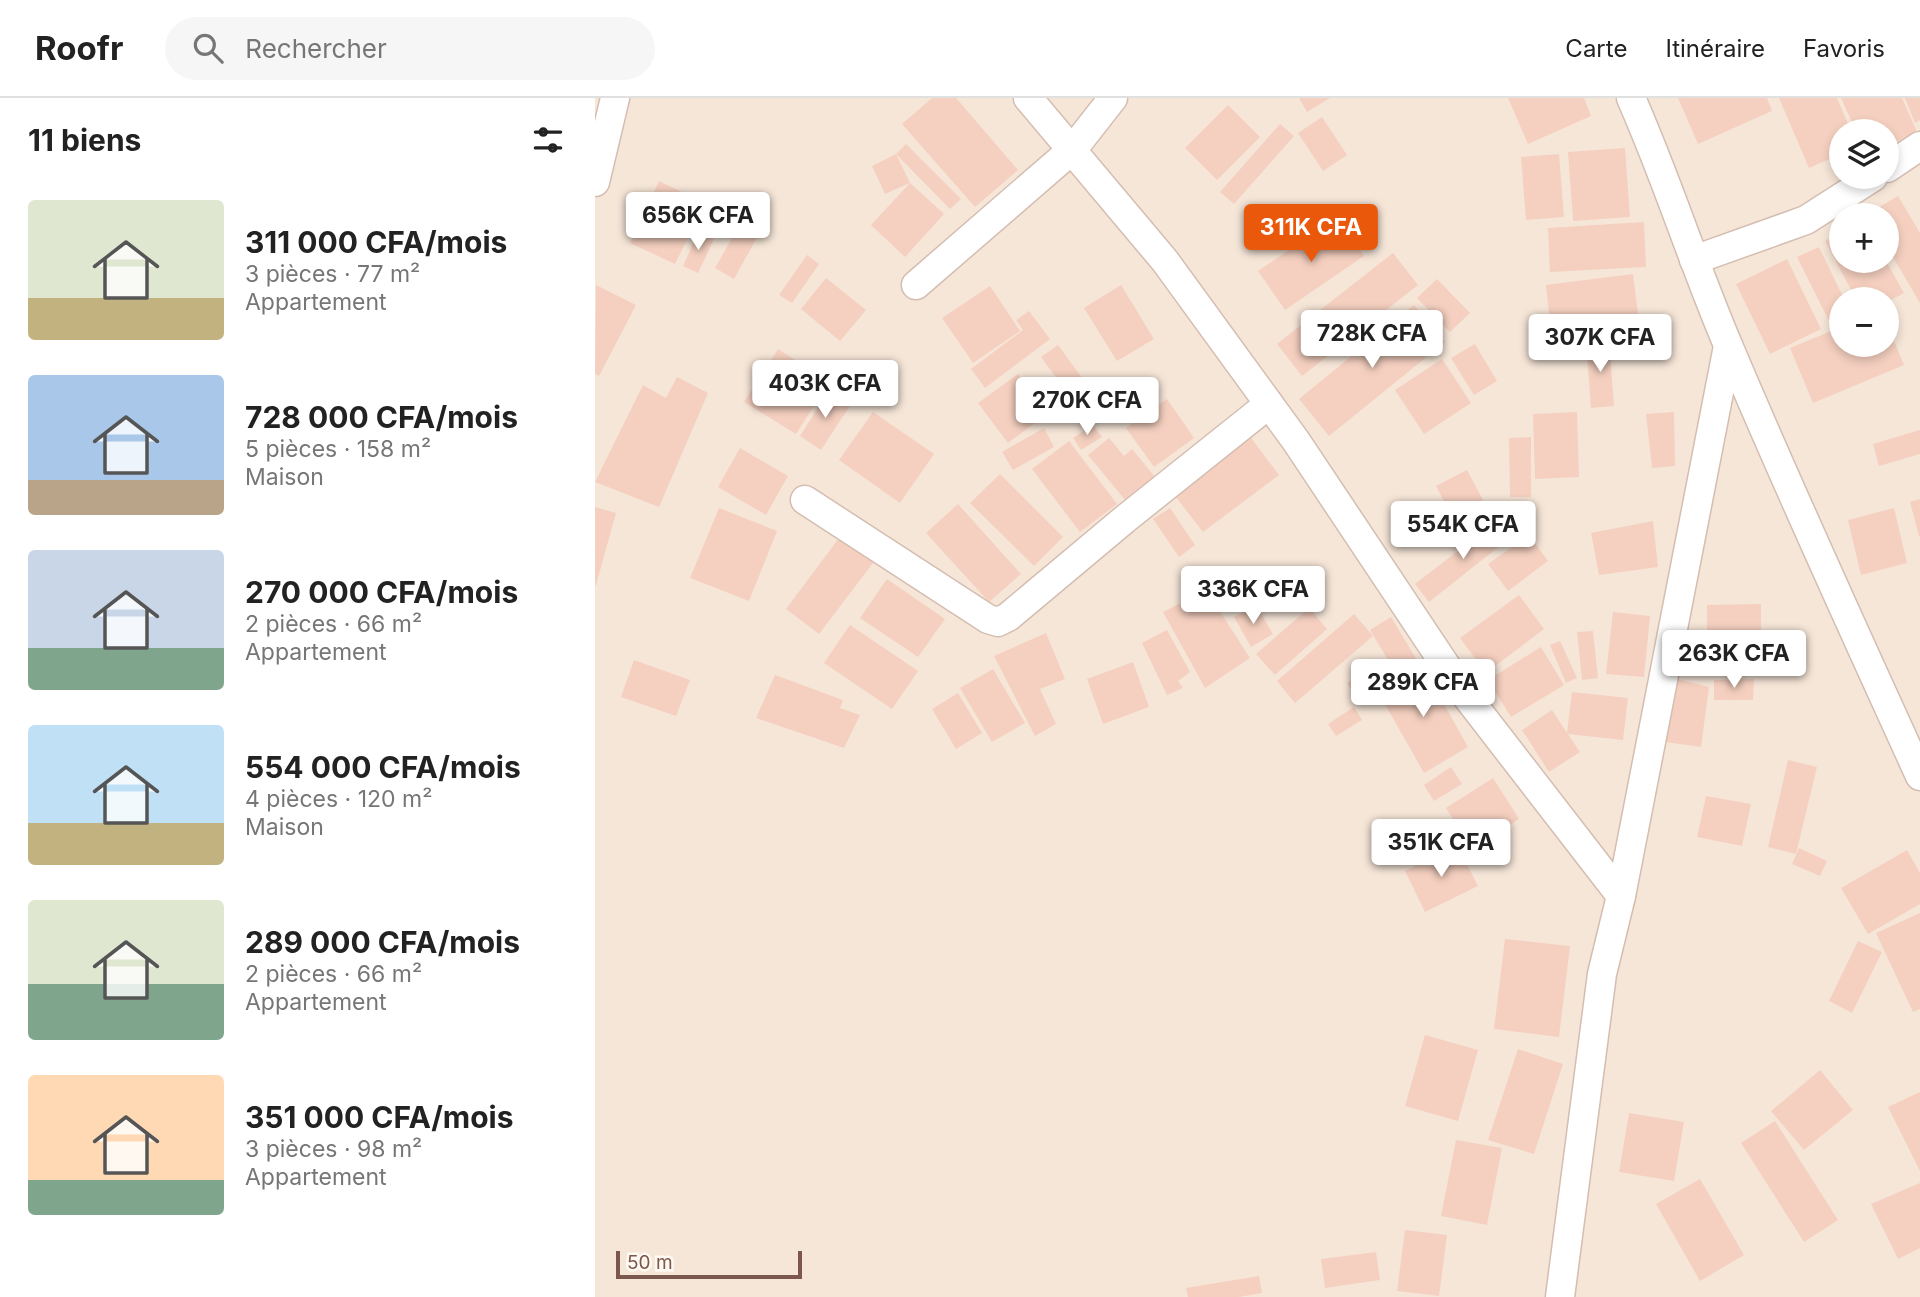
<!DOCTYPE html>
<html lang="fr">
<meta charset="utf-8">
<style>
:root{--surface:#fff;--page:#f6f6f6;--text:#222;--muted:#767676;--line:#e0e0e0;--accent:#ea580c}
body{margin:0;font-family:Inter,sans-serif;background:var(--page);color:var(--text);height:100vh;display:flex;flex-direction:column;font-size:26px;white-space:nowrap}
*{box-sizing:border-box;margin:0}
p{font-size:23px;color:var(--muted)}
.icon{flex:none;width:38px;height:38px;fill:none;stroke:currentColor;stroke-width:2;stroke-linecap:round;stroke-linejoin:round}
.map{position:relative;flex:1;overflow:hidden}
.drawer{display:flex;flex-direction:column;background:var(--surface);width:595px}
.drawer>*{flex:none}
.buttons{position:absolute;left:1234px;top:21px;display:grid;gap:14px}
.buttons a{display:grid;place-items:center;width:70px;height:70px;border-radius:50%;background:var(--surface);box-shadow:0 4px 10px #0003;font-size:35px}
.scale{position:absolute;left:21px;bottom:18px;width:186px;box-sizing:border-box;padding-left:7px;border:4px solid #7c574b;border-top:0;font-size:19px;line-height:24px;white-space:nowrap;color:#7c574b;-webkit-text-stroke:5px #fff9f3;paint-order:stroke}
.price{position:absolute;translate:-50% -60px;padding:0 16px;border-radius:7px;background:#fff;color:#222;font-size:23px;line-height:46px;filter:drop-shadow(0 2px 4px #0008)}
.price::after{content:'';position:absolute;left:50%;top:42px;width:21px;height:16px;margin-left:-10px;background:inherit;clip-path:polygon(0 0,100% 0,50% 100%)}
.price.selected{background:var(--accent);color:#fff}
ul{padding:0;list-style:none}
li{display:flex;align-items:center;gap:21px;height:175px;padding:0 28px}
li span{display:grid;place-items:center;flex:none;width:196px;height:140px;border-radius:7px;color:#555}
li>.icon{margin-inline-start:auto}
span .icon{width:84px;height:84px;fill:#fffc;stroke-width:1}
li b{font-size:30px}
h2{display:flex;justify-content:space-between;align-items:center;height:84px;padding:0 28px;font-size:30px}
header{display:flex;align-items:center;gap:42px;box-sizing:border-box;height:98px;padding:0 35px;background:var(--surface);border-bottom:2px solid var(--line)}
header strong{font-size:33px}
nav{display:flex;gap:38px;margin-inline-start:auto;font-size:24px}
.search{width:490px;height:63px;background:var(--page);display:flex;align-items:center;gap:18px;box-sizing:border-box;padding:0 24px;border-radius:38px;color:var(--muted);font-size:26px}
main{display:flex;flex:1;min-height:0}
.map>svg:first-child{display:block}
</style>
<header>
<strong>Roofr</strong>
<div class="search"><svg class="icon" aria-label="search" viewBox="0 0 24 24"><circle cx="10" cy="10" r="6"/><path d="M15 15l6 6"/></svg>Rechercher</div>
<nav><a>Carte</a><a>Itinéraire</a><a>Favoris</a></nav>
</header>
<main>
<section class="drawer">
<h2>11 biens<svg class="icon" aria-label="filters" viewBox="0 0 24 24"><path d="M4 7h16M4 17h16"/><circle cx="9" cy="7" r="2"/><circle cx="15" cy="17" r="2"/></svg></h2>
<ul>
<li><span style="background:linear-gradient(#dfe7d0 70%,#c2b280 0)"><svg class="icon" aria-label="home" viewBox="0 0 24 24"><path d="M3 11l9-7 9 7M6 9v11h12V9"/></svg></span><div><b>311 000 CFA/mois</b><p>3 pièces · 77 m²</p><p>Appartement</p></div></li>
<li><span style="background:linear-gradient(#a9c7e8 75%,#b9a48a 0)"><svg class="icon" aria-label="home" viewBox="0 0 24 24"><path d="M3 11l9-7 9 7M6 9v11h12V9"/></svg></span><div><b>728 000 CFA/mois</b><p>5 pièces · 158 m²</p><p>Maison</p></div></li>
<li><span style="background:linear-gradient(#c9d6e8 70%,#7fa58c 0)"><svg class="icon" aria-label="home" viewBox="0 0 24 24"><path d="M3 11l9-7 9 7M6 9v11h12V9"/></svg></span><div><b>270 000 CFA/mois</b><p>2 pièces · 66 m²</p><p>Appartement</p></div></li>
<li><span style="background:linear-gradient(#bfe0f5 70%,#c2b280 0)"><svg class="icon" aria-label="home" viewBox="0 0 24 24"><path d="M3 11l9-7 9 7M6 9v11h12V9"/></svg></span><div><b>554 000 CFA/mois</b><p>4 pièces · 120 m²</p><p>Maison</p></div></li>
<li><span style="background:linear-gradient(#dfe7d0 60%,#7fa58c 0)"><svg class="icon" aria-label="home" viewBox="0 0 24 24"><path d="M3 11l9-7 9 7M6 9v11h12V9"/></svg></span><div><b>289 000 CFA/mois</b><p>2 pièces · 66 m²</p><p>Appartement</p></div></li>
<li><span style="background:linear-gradient(#ffd9b3 75%,#7fa58c 0)"><svg class="icon" aria-label="home" viewBox="0 0 24 24"><path d="M3 11l9-7 9 7M6 9v11h12V9"/></svg></span><div><b>351 000 CFA/mois</b><p>3 pièces · 98 m²</p><p>Appartement</p></div></li>
</ul>
</section>
<div class="map">
<svg width="1325" height="1199" viewBox="0 0 1325 1199">
<rect width="100%" height="100%" fill="#fef5eb"/>
<path fill="#f6e6d8" fill-rule="evenodd" d="M0 0H1325V1199H0ZM1246 33H1292V79H1246ZM1246 117H1292V163H1246ZM1246 201H1292V247H1246Z"/>
<g fill="#f5d0c0">
<polygon points="337,0 361,0 423,72 380,109 307,26"/>
<polygon points="704,0 735,0 712,14"/>
<polygon points="913,0 989,0 996,18 933,46"/>
<polygon points="1083,0 1172,0 1177,13 1103,46"/>
<polygon points="1184,0 1242,0 1256,33 1246,33 1246,56 1214,70"/>
<polygon points="1246,0 1307,0 1322,34 1292,48 1292,33 1261,33"/>
<polygon points="1310,0 1325,0 1325,22 1320,25"/>
<polygon points="633,7 665,39 622,82 590,50"/>
<polygon points="727,19 752,57 728,73 703,35"/>
<polygon points="685,26 699,38 639,106 625,94"/>
<polygon points="311,46 366,101 355,111 301,56 315,85 290,96 277,68 301,56"/>
<polygon points="1030,50 1035,119 978,123 973,54"/>
<polygon points="964,56 969,119 931,122 926,59"/>
<polygon points="64,83 110,105 80,166 35,145"/>
<polygon points="315,85 349,116 310,159 276,127"/>
<polygon points="1303,98 1325,135 1325,205 1292,149 1292,117 1271,117"/>
<polygon points="765,106 778,125 764,136 750,117"/>
<polygon points="154,110 173,120 139,181 120,170"/>
<polygon points="743,119 769,158 690,212 663,173"/>
<polygon points="1049,124 1051,169 955,174 953,130"/>
<polygon points="103,134 119,141 103,175 88,168"/>
<polygon points="1246,135 1246,163 1291,163 1309,195 1292,204 1292,201 1261,201 1230,143"/>
<polygon points="1224,149 1249,201 1246,201 1246,217 1234,223 1202,159"/>
<polygon points="798,155 823,187 707,278 682,246"/>
<polygon points="212,157 224,166 197,205 184,197"/>
<polygon points="1192,161 1226,231 1175,256 1141,186"/>
<polygon points="1038,176 1044,224 956,234 951,187"/>
<polygon points="231,180 271,212 245,243 206,211"/>
<polygon points="842,181 875,215 855,234 822,200"/>
<polygon points="1,187 41,207 4,278 0,276"/>
<polygon points="526,187 559,241 522,263 489,210"/>
<polygon points="395,188 425,233 378,265 347,220"/>
<polygon points="819,207 850,244 734,338 704,301"/>
<polygon points="434,213 455,241 390,290 376,271 428,232 421,222"/>
<polygon points="1292,226 1309,267 1218,305 1195,250 1246,229 1246,247 1292,247"/>
<polygon points="1014,241 1019,308 996,310 991,243"/>
<polygon points="880,246 902,283 879,297 856,260"/>
<polygon points="463,247 490,284 473,296 446,259"/>
<polygon points="183,251 234,284 201,336 149,304"/>
<polygon points="847,261 876,305 829,336 800,292"/>
<polygon points="423,276 452,316 413,345 383,305"/>
<polygon points="82,279 113,295 64,409 0,384 48,287 71,300"/>
<polygon points="234,292 256,306 226,352 205,338"/>
<polygon points="572,301 599,340 559,369 531,330"/>
<polygon points="278,314 339,356 305,405 244,362"/>
<polygon points="982,314 984,379 940,381 938,316"/>
<polygon points="1079,314 1080,368 1057,370 1051,316"/>
<polygon points="498,327 507,339 486,352 478,340"/>
<polygon points="449,330 459,349 418,372 407,354"/>
<polygon points="1325,332 1325,356 1284,368 1278,346"/>
<polygon points="936,339 936,399 915,399 914,340"/>
<polygon points="514,340 529,358 537,351 560,379 531,403 493,357"/>
<polygon points="656,340 684,377 608,434 580,398"/>
<polygon points="474,343 522,406 485,434 437,371"/>
<polygon points="145,350 193,378 171,417 123,389"/>
<polygon points="872,372 888,402 857,418 841,388"/>
<polygon points="405,376 468,439 439,468 375,405"/>
<polygon points="1325,401 1325,438 1324,438 1315,404"/>
<polygon points="363,406 426,476 394,504 331,435"/>
<polygon points="0,409 21,415 1,487 0,487"/>
<polygon points="124,410 182,433 154,503 95,480"/>
<polygon points="575,410 600,447 584,459 558,421"/>
<polygon points="1299,410 1312,465 1266,477 1253,422"/>
<polygon points="903,422 916,439 834,504 820,486"/>
<polygon points="1058,423 1063,469 1004,477 996,435"/>
<polygon points="247,436 281,461 224,536 191,511"/>
<polygon points="934,437 953,463 913,493 893,466"/>
<polygon points="292,481 350,521 323,559 265,520"/>
<polygon points="611,492 655,560 610,590 568,514"/>
<polygon points="924,497 949,531 891,575 865,540"/>
<polygon points="1166,506 1166,570 1112,571 1112,507"/>
<polygon points="661,507 678,536 656,549 639,519"/>
<polygon points="714,510 732,531 680,577 661,556"/>
<polygon points="1018,514 1055,518 1049,579 1011,576"/>
<polygon points="759,516 778,538 700,605 682,583"/>
<polygon points="796,519 823,564 802,577 775,532"/>
<polygon points="255,527 323,573 297,611 229,565"/>
<polygon points="572,532 595,574 583,583 588,590 572,597 547,545"/>
<polygon points="998,533 1003,580 987,582 982,534"/>
<polygon points="451,535 470,581 445,591 461,626 440,638 399,558"/>
<polygon points="965,543 982,580 971,585 955,547"/>
<polygon points="946,549 969,587 916,619 893,582"/>
<polygon points="39,562 95,582 81,618 26,599"/>
<polygon points="538,564 554,609 508,626 492,581"/>
<polygon points="783,567 791,581 761,599 752,585"/>
<polygon points="827,567 873,649 829,675 782,592"/>
<polygon points="398,571 430,625 397,644 365,590"/>
<polygon points="180,577 248,602 245,610 265,617 249,650 161,620"/>
<polygon points="1082,581 1114,589 1106,649 1070,644"/>
<polygon points="1159,581 1158,602 1119,602 1119,582"/>
<polygon points="977,594 1033,600 1028,642 973,636 985,654 954,674 927,632 957,612 972,635"/>
<polygon points="363,595 387,635 361,651 337,611"/>
<polygon points="759,609 767,622 741,638 733,626"/>
<polygon points="1193,662 1222,669 1201,756 1173,749"/>
<polygon points="856,669 867,686 839,703 829,687"/>
<polygon points="898,680 924,721 877,751 851,710"/>
<polygon points="1111,698 1156,706 1147,748 1102,739"/>
<polygon points="862,747 883,788 830,814 810,773"/>
<polygon points="1204,750 1232,763 1225,778 1197,766"/>
<polygon points="1312,752 1325,775 1325,806 1273,836 1246,790"/>
<polygon points="1325,815 1325,911 1318,914 1281,835"/>
<polygon points="910,841 975,848 964,939 899,931"/>
<polygon points="1263,843 1287,854 1257,915 1234,903"/>
<polygon points="830,937 883,952 863,1023 810,1008"/>
<polygon points="923,951 968,966 939,1056 893,1042"/>
<polygon points="1225,972 1258,1012 1209,1052 1176,1013"/>
<polygon points="1325,994 1325,1073 1293,1009"/>
<polygon points="1034,1015 1089,1024 1079,1083 1024,1074"/>
<polygon points="1180,1023 1243,1122 1209,1144 1146,1045"/>
<polygon points="861,1042 907,1050 892,1127 846,1118"/>
<polygon points="1105,1081 1149,1157 1105,1183 1061,1106"/>
<polygon points="1325,1085 1325,1150 1303,1161 1276,1106"/>
<polygon points="810,1132 852,1137 844,1198 802,1193"/>
<polygon points="781,1154 785,1182 730,1190 726,1161"/>
<polygon points="664,1178 667,1195 644,1199 593,1199 591,1190"/>
</g>
<g fill="none" stroke-linecap="round" stroke-linejoin="round">
<g stroke="#d4bdb1" stroke-width="31">
<g id="minor">
<polyline points="433,0 570,163 701,343 869,595 1026,798"/>
<path d="M1036 0C1072 81 1098 165 1133 247 1194 392 1260 535 1325 678"/>
<polyline points="1292,70 1325,48"/>
<polyline points="0,84 20,0"/>
<polyline points="1099,162 1211,122 1278,79"/>
<polyline points="321,187 478,51 518,0"/>
<polyline points="210,402 393,521 403,524 413,519 530,421 674,306"/>
<polyline points="965,1199 1007,876 1026,798 1133,248"/>
</g>
</g>
<use href="#minor" stroke="#fff" stroke-width="28"/>
</g>
</svg>
<div class="buttons">
<a><svg class="icon" aria-label="layers" viewBox="0 0 24 24"><path d="M12 4l9 5-9 5-9-5zM3 14l9 5 9-5"/></svg></a>
<a>+</a>
<a>−</a>
</div>
<div class="scale">50 m</div>
<b class="price" style="left:103px;top:154px">656K CFA</b>
<b class="price selected" style="left:716px;top:166px">311K CFA</b>
<b class="price" style="left:777px;top:272px">728K CFA</b>
<b class="price" style="left:1005px;top:276px">307K CFA</b>
<b class="price" style="left:230px;top:322px">403K CFA</b>
<b class="price" style="left:492px;top:339px">270K CFA</b>
<b class="price" style="left:868px;top:463px">554K CFA</b>
<b class="price" style="left:658px;top:528px">336K CFA</b>
<b class="price" style="left:1139px;top:592px">263K CFA</b>
<b class="price" style="left:828px;top:621px">289K CFA</b>
<b class="price" style="left:846px;top:781px">351K CFA</b>
</div>
</main>
